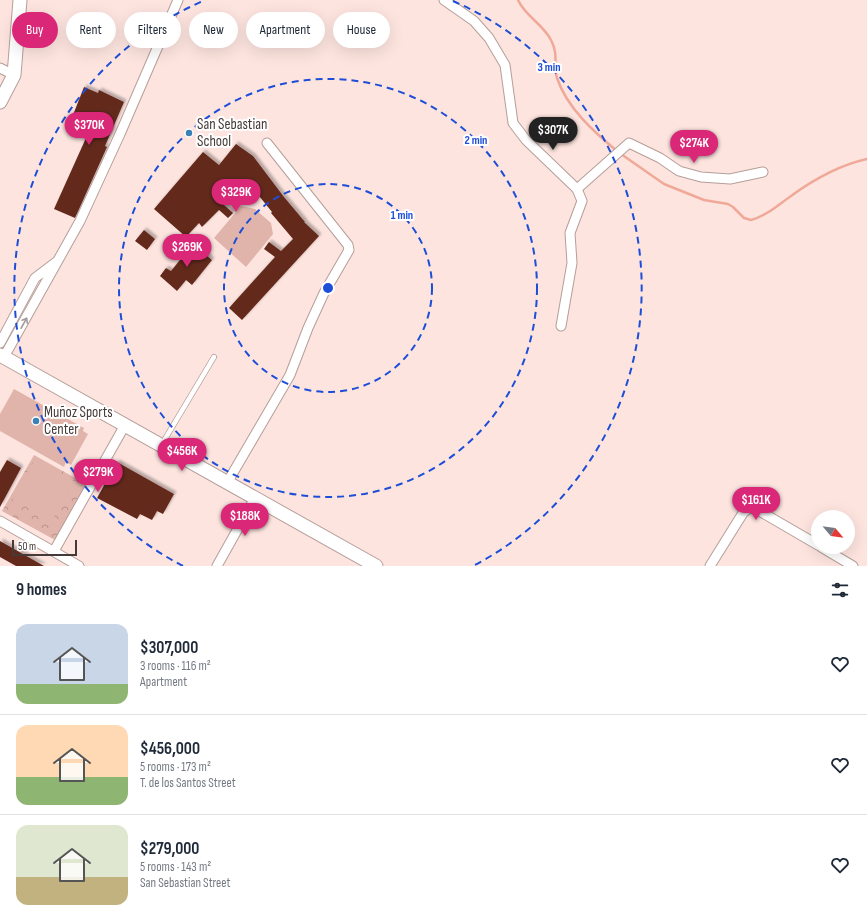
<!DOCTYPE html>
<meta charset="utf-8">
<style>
:root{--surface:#fff;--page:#f2f2f3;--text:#1f2937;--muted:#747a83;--line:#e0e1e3;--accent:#db2777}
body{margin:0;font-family:"Sofia Sans Condensed",sans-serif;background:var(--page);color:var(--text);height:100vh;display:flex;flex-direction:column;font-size:15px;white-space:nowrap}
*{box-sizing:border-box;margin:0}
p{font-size:13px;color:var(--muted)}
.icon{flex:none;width:22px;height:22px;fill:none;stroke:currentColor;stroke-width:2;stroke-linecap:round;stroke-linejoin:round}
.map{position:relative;height:566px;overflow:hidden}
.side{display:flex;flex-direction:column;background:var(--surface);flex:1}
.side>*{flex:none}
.top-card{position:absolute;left:12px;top:12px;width:400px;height:36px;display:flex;gap:8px}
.needle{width:26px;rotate:119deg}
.fabs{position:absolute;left:811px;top:510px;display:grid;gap:8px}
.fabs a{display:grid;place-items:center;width:44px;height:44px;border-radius:50%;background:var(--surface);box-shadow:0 4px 16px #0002;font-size:20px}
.scale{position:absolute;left:12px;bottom:10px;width:65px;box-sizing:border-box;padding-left:4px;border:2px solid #443a38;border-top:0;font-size:11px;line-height:14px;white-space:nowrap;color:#443a38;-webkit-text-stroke:3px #fff;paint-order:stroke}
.price{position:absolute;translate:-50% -34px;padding:0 9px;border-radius:14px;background:var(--accent);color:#fff;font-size:13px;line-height:26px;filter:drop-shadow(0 1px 2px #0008)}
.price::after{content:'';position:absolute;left:50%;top:24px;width:12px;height:9px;margin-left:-6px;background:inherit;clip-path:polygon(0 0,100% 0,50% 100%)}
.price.selected{background:#222;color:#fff}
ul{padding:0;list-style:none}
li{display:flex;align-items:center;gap:12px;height:100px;padding:0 16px}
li+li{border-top:1px solid var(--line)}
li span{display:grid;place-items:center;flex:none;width:112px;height:80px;border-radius:12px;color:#555}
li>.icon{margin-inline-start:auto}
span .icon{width:48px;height:48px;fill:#fffc;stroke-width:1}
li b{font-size:17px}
h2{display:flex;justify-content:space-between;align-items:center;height:48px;padding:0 16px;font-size:17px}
.chip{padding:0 14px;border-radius:18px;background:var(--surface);box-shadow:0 4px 16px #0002;font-size:14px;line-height:36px}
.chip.selected{background:var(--accent);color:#fff}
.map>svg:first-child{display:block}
</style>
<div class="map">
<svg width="867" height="566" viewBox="0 0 867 566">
<defs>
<pattern id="park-crowns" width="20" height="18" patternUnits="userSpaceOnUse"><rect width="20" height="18" fill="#e0b4aa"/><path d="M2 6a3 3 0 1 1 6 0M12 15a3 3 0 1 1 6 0" fill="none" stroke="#b7938b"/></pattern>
<filter id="shadow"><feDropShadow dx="2.5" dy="-2.5" stdDeviation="1" flood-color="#0004"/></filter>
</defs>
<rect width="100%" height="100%" fill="#fde4df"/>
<polygon fill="url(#park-crowns)" points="34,455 86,484 55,540 2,511"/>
<g fill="#e0b4aa">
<polygon points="241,206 255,209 271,223 273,234 246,267 214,238"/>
<polygon points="14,389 84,428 83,431 88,434 71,465 66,462 64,467 0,431 0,414"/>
<polygon points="35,459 74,481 52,521 12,499"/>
</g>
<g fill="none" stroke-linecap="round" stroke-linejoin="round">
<g stroke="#f0a999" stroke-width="2.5">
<path d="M518 0C525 16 543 24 551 40 559 55 553 65 557 78 567 108 594 132 617 151"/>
<path d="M621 154 664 184 704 200 728 204 733 207 744 218 751 220C766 216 778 205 791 196 813 180 840 165 867 159"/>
</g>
</g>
<g fill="#642a1e" filter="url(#shadow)">
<polygon points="84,87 98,93 99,90 124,102 105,146 107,147 75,218 54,209 86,138 79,135 85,121 73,115"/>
<polygon points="236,144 253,156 284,197 305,222 304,222 319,236 242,320 229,308 275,257 264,249 269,242 281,251 293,239 271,213 272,212 247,181 224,205 233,213 228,218 219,210 202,227 199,223 186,237 154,209 203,152 219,165"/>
<polygon points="144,230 155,239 147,250 135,241"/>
<polygon points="193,244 212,260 192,285 186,280 177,291 160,276 166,268 171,271"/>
<polygon points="7,460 21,468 0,507 0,472"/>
<polygon points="117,462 174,494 163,514 157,511 152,520 140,514 137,519 97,498"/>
<polygon points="0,541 44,566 16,566 0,557"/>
</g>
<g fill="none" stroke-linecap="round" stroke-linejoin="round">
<g stroke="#b59e99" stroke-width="6">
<polyline id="lane" points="162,444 214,357"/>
</g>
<g stroke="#b59e99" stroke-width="11">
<g id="street">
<polyline points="444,0 474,21 489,38 505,65 513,123 526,140 577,189 582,201 570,233 572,263 561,326"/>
<polyline points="0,68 14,75"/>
<polyline points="577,189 629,143 660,158 679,171 701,177 730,179 763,172"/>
<polyline points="0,343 35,278 56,262"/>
<polyline points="4,357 80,221 120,134 178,0"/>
<polyline points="227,483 290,375 308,328 324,293 349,250 348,245 267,143"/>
<polyline points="0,521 79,566"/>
<polyline points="821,547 853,566"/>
<polyline points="54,551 125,425"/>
<polyline points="217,566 255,498"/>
<polyline points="710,566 743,513 749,508 756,509 818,545"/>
</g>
</g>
<g stroke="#b59e99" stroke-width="15">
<g id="secondary">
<polyline points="0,102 14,75 20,0"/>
<polyline points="0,355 376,566"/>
</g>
</g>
<use href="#lane" stroke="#fff" stroke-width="4.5"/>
<use href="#street" stroke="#fff" stroke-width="9"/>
<use href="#secondary" stroke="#fff" stroke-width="13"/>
</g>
<defs><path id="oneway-shaft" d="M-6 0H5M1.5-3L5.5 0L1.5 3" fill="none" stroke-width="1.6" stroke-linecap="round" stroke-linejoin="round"/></defs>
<use stroke="#a29c9c" href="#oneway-shaft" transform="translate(24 323) rotate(-61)"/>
<g fill="none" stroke="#1d4ed8" stroke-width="2" stroke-dasharray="7 5">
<circle cx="328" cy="288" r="104"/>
<circle cx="328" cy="288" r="209"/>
<path d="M183 566A313 313 0 0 1 203 1M453 1A313 313 0 0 1 473 566"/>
</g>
<g fill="#3981b6" stroke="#fff" stroke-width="1.5">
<circle cx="189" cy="133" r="4"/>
<circle cx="36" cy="421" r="4"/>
</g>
<g text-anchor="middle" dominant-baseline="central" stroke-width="4" stroke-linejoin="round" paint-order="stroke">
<g font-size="15" fill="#443a38" stroke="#fff" text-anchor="start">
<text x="197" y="124">San Sebastian<tspan x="197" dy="17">School</tspan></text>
<text x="44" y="412">Muñoz Sports<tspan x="44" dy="17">Center</tspan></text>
</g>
</g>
<circle cx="328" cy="288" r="6" fill="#1d4ed8" stroke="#fff" stroke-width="2"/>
<g font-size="12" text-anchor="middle" font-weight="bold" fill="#1d4ed8" stroke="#fff" stroke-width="4" stroke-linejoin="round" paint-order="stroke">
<text x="549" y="71">3 min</text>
<text x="476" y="144">2 min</text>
<text x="402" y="219">1 min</text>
</g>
</svg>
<div class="fabs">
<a><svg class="needle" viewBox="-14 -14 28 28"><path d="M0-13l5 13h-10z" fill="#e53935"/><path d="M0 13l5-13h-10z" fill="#747a83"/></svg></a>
</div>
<div class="scale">50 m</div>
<b class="price" style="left:89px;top:146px">$370K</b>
<b class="price selected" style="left:553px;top:151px">$307K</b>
<b class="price" style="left:694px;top:164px">$274K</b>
<b class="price" style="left:236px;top:213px">$329K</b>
<b class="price" style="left:187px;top:268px">$269K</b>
<b class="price" style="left:182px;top:472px">$456K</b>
<b class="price" style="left:98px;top:493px">$279K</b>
<b class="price" style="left:756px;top:521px">$161K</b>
<b class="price" style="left:245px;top:537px">$188K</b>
<div class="top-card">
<a class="chip selected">Buy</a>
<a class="chip">Rent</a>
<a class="chip">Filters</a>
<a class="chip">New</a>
<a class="chip">Apartment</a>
<a class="chip">House</a>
</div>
</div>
<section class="side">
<h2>9 homes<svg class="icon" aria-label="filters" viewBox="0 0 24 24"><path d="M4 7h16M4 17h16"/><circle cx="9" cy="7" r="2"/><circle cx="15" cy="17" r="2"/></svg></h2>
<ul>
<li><span style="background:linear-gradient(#c9d6e8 75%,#8fb573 0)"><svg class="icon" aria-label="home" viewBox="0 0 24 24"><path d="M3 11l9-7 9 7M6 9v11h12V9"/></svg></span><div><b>$307,000</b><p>3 rooms · 116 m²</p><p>Apartment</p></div><svg class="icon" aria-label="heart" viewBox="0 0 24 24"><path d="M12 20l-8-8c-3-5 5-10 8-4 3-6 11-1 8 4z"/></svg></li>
<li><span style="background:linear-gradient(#ffd9b3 65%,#8fb573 0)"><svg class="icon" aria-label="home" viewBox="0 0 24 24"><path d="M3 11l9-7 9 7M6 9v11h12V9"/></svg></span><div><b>$456,000</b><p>5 rooms · 173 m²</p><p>T. de los Santos Street</p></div><svg class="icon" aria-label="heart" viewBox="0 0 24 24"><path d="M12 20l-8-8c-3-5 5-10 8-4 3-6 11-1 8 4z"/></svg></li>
<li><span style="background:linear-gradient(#dfe7d0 65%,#c2b280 0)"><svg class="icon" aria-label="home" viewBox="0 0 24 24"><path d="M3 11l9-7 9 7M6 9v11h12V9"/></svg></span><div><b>$279,000</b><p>5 rooms · 143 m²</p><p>San Sebastian Street</p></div><svg class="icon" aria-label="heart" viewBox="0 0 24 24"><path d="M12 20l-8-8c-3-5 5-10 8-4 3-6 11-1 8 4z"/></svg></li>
</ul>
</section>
